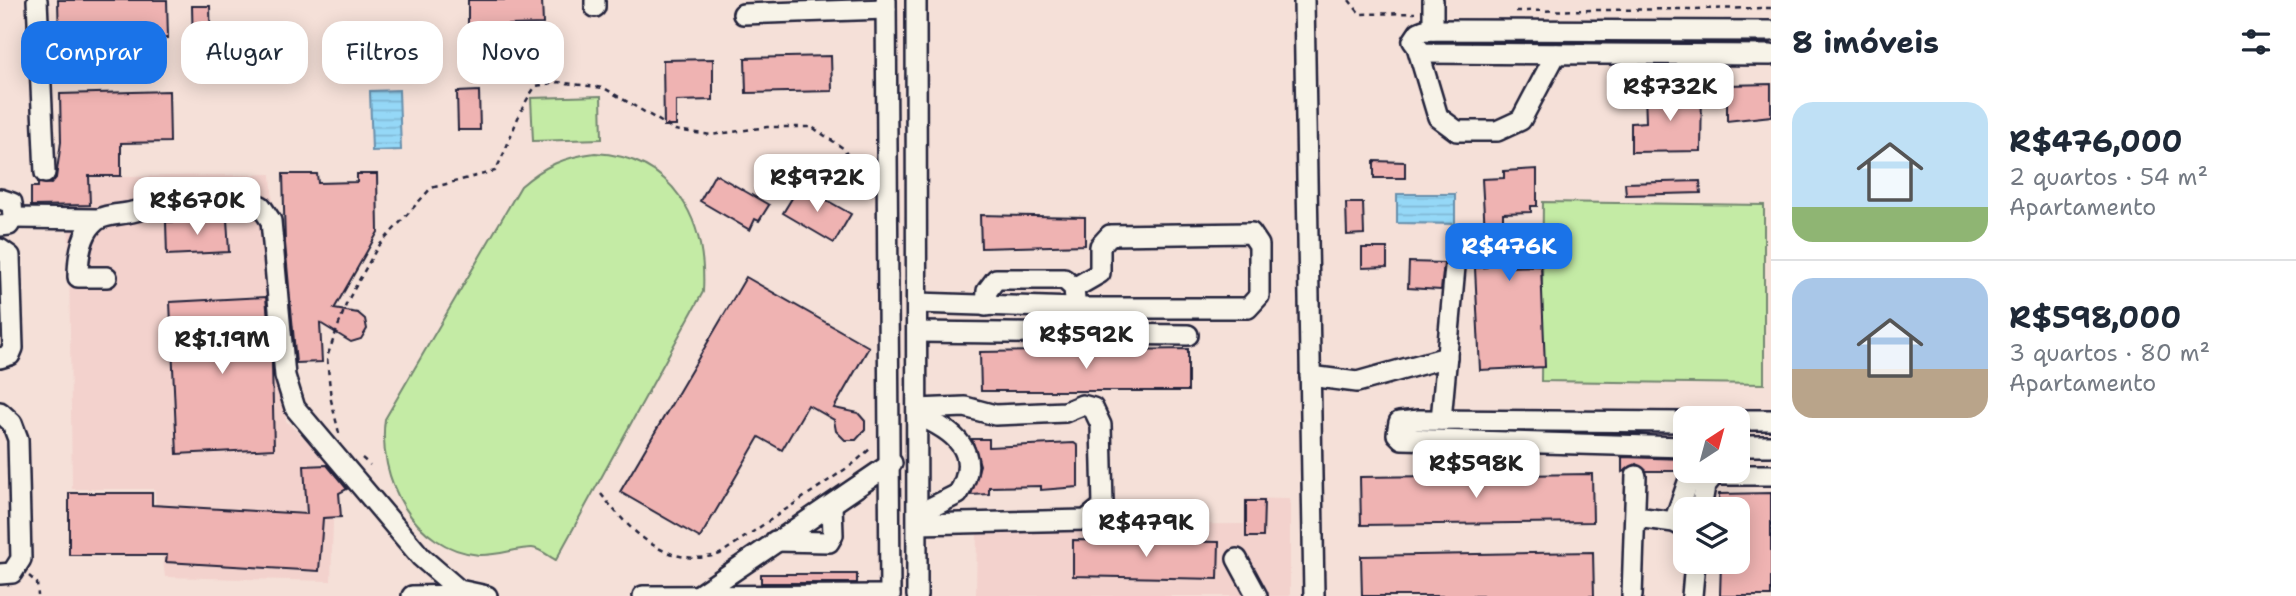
<!DOCTYPE html>
<html lang="pt">
<meta charset="utf-8">
<style>
:root{--surface:#fff;--page:#f6f6f7;--text:#1f2937;--muted:#747a83;--line:#e0e1e3;--accent:#1a73e8}
body{margin:0;font-family:"Shantell Sans",sans-serif;background:var(--page);color:var(--text);height:100vh;display:flex;flex-direction:column;font-size:26px;white-space:nowrap}
*{box-sizing:border-box;margin:0}
p{font-size:23px;color:var(--muted)}
.icon{flex:none;width:38px;height:38px;fill:none;stroke:currentColor;stroke-width:2;stroke-linecap:round;stroke-linejoin:round}
.map{position:relative;flex:1;overflow:hidden}
.panel{display:flex;flex-direction:column;background:var(--surface);width:525px}
.panel>*{flex:none}
.banner{position:absolute;left:21px;top:21px;width:665px;height:63px;display:flex;gap:14px}
.needle{width:46px;rotate:36deg}
.controls{position:absolute;left:1673px;top:406px;display:grid;gap:14px}
.controls a{display:grid;place-items:center;width:77px;height:77px;border-radius:14px;background:var(--surface);box-shadow:0 4px 18px #0003;font-size:35px}
.price{position:absolute;translate:-50% -60px;padding:0 16px;border-radius:14px;background:#fff;color:#222;font-size:23px;line-height:46px;filter:drop-shadow(0 2px 4px #0008)}
.price::after{content:'';position:absolute;left:50%;top:42px;width:21px;height:16px;margin-left:-10px;background:inherit;clip-path:polygon(0 0,100% 0,50% 100%)}
.price.active{background:var(--accent);color:#fff}
ul{padding:0;list-style:none}
li{display:flex;align-items:center;gap:21px;height:175px;padding:0 21px}
li+li{border-top:2px solid var(--line)}
li span{display:grid;place-items:center;flex:none;width:196px;height:140px;border-radius:21px;color:#555}
li>.icon{margin-inline-start:auto}
span .icon{width:84px;height:84px;fill:#fffc;stroke-width:1}
li b{font-size:30px}
h2{display:flex;justify-content:space-between;align-items:center;height:84px;padding:0 21px;font-size:30px}
.chip{padding:0 24px;border-radius:21px;background:var(--surface);box-shadow:0 4px 18px #0003;font-size:24px;line-height:63px}
.chip.active{background:var(--accent);color:#fff}
main{display:flex;flex:1;min-height:0}
.map>svg:first-child{display:block}
</style>
<main>
<div class="map">
<svg width="1771" height="596" viewBox="0 0 1771 596">
<defs>
<pattern id="water-rules" width="6" height="5" patternUnits="userSpaceOnUse" patternTransform="scale(1.75)"><rect width="6" height="5" fill="#95d8f7"/><path d="M0 2.5h6" fill="none" stroke="#80b9d5"/></pattern>
</defs>
<rect width="100%" height="100%" fill="#f5e0d8"/>
<filter id="ink" filterUnits="userSpaceOnUse"><feTurbulence type="fractalNoise" baseFrequency=".0143" numOctaves="2"/><feDisplacementMap in="SourceGraphic" scale="14" xChannelSelector="R" yChannelSelector="G"/><feConvolveMatrix kernelMatrix="1 2 1 2 8 2 1 2 1" color-interpolation-filters="sRGB"/></filter>
<g filter="url(#ink)">
<g fill="#f3d2cd">
<polygon points="271,174 286,421 335,467 331,581 165,577 154,489 72,489 68,178"/>
<polygon points="1245,498 1290,499 1290,596 976,596 977,526 1244,524"/>
</g>
<g fill="#c4eba5" stroke="#738670" stroke-width="2">
<polygon points="601,96 602,139 533,141 531,98"/>
<path d="M595 153C674 157 707 220 703 292L556 560C550 557 539 548 532 548 517 548 497 556 479 555 413 549 377 478 385 419L521 186C544 166 564 157 595 153Z"/>
<polygon points="1543,202 1764,205 1764,384 1541,381"/>
</g>
<g fill="url(#water-rules)" stroke="#678fac" stroke-width="2">
<polygon points="399,90 401,150 372,151 370,91"/>
<polygon points="1397,194 1455,194 1455,224 1397,223"/>
</g>
<g fill="#efb3b2" stroke="#22223b" stroke-width="2">
<polygon points="58,0 167,0 168,38 59,40"/>
<polygon points="468,0 542,0 543,24 468,26"/>
<polygon points="192,6 210,6 211,47 193,47"/>
<polygon points="831,56 832,91 746,93 745,58"/>
<polygon points="713,59 713,100 676,101 676,126 664,126 663,60"/>
<polygon points="1771,84 1771,116 1727,121 1727,85"/>
<polygon points="169,91 170,142 121,143 121,176 89,176 90,205 31,206 31,187 38,187 38,183 51,184 56,178 61,142 60,94"/>
<polygon points="479,91 480,130 458,130 457,92"/>
<polygon points="1702,91 1701,151 1631,152 1631,123 1646,122 1645,93"/>
<polygon points="1374,161 1405,162 1405,178 1374,178"/>
<polygon points="1537,169 1537,206 1531,206 1531,212 1503,213 1503,231 1505,267 1541,266 1545,367 1480,370 1475,268 1487,267 1482,179 1504,178 1504,171"/>
<polygon points="283,174 317,174 318,183 357,182 357,174 377,174 378,232 334,309 358,313 365,319 367,329 361,339 351,342 320,323 322,362 296,363 285,243"/>
<polygon points="715,174 769,205 759,221 755,219 750,230 700,201"/>
<polygon points="1700,181 1701,193 1626,195 1625,183"/>
<polygon points="800,185 851,214 834,243 783,213"/>
<polygon points="1346,203 1363,203 1364,234 1347,235"/>
<polygon points="980,215 1085,217 1085,245 981,248"/>
<polygon points="227,219 229,252 167,255 166,222"/>
<polygon points="1362,248 1387,248 1387,267 1362,268"/>
<polygon points="1409,262 1444,263 1441,290 1408,288"/>
<polygon points="746,277 869,347 834,408 858,413 865,421 865,430 856,440 845,440 836,431 834,420 808,405 782,450 759,437 700,538 620,492"/>
<polygon points="266,297 272,364 274,449 177,454 170,302"/>
<polygon points="1188,349 1188,391 981,391 980,352"/>
<polygon points="972,439 989,439 989,447 1074,443 1078,446 1078,487 1041,490 1041,486 989,487 989,494 971,495 980,465"/>
<polygon points="1622,457 1685,459 1685,461 1679,471 1647,471 1636,464 1622,472"/>
<polygon points="327,465 347,489 339,493 341,517 323,518 319,571 166,562 167,555 69,555 69,493 152,493 152,505 307,514 304,466"/>
<polygon points="1592,474 1593,522 1361,525 1360,477"/>
<polygon points="1771,493 1771,596 1720,596 1721,562 1738,562 1738,509 1719,509 1719,494"/>
<polygon points="1246,501 1264,501 1263,537 1246,537"/>
<polygon points="1073,540 1219,542 1218,579 1073,576"/>
<polygon points="1593,552 1594,596 1362,596 1361,556"/>
<rect x="761" y="574" width="96" height="9"/>
</g>
<g fill="none" stroke-linecap="round" stroke-linejoin="round">
<g stroke="#22223b" stroke-width="24">
<g id="minor">
<polyline points="37,0 45,173"/>
<polyline points="595,0 595,7"/>
<polyline points="886,0 890,596"/>
<polyline points="916,0 917,596"/>
<polyline points="1304,0 1314,596"/>
<polyline points="743,14 886,9"/>
<polyline points="1433,30 1433,0"/>
<polyline points="1771,31 1424,30 1419,32 1413,41 1422,53 1771,55"/>
<polyline points="1418,50 1438,117 1457,131 1497,131 1521,120 1556,54"/>
<polyline points="0,199 12,203 13,218 9,225 0,226"/>
<polyline points="13,218 98,219"/>
<polyline points="0,249 10,256 13,348 10,355 0,358"/>
<path d="M107 277H78C78 259 81 233 96 221 105 214 121 215 132 212 168 202 226 191 261 206L271 221 285 376 295 408 421 557 459 590 487 596"/>
<polyline points="917,303 1076,308 1248,308 1259,296 1259,245 1251,233 1110,235 1100,246 1100,273 1074,288"/>
<polyline points="986,306 987,291 996,279 1064,279 1074,288 1075,300"/>
<polyline points="917,332 1188,335"/>
<polyline points="1310,376 1357,382 1447,357"/>
<polyline points="917,409 965,407 995,415 1065,412 1082,405 1093,408 1101,425 1103,506 1086,520 918,524"/>
<polyline points="0,412 12,423 18,439 21,559 12,573 0,574"/>
<path d="M917 415C953 430 984 452 958 494L918 514"/>
<polyline points="1441,420 1455,267"/>
<polyline points="1738,420 1771,420"/>
<polyline points="1685,422 1419,420 1399,422 1397,434 1402,439 1685,447"/>
<polyline points="1738,446 1771,446"/>
<polyline points="1701,509 1705,486 1714,475 1771,475"/>
<polyline points="1636,517 1674,522 1685,528"/>
<polyline points="1674,522 1692,471"/>
<polyline points="775,541 829,542 833,535 832,505"/>
<polyline points="1237,559 1257,596"/>
<polyline points="700,594 892,463"/>
<polyline points="412,596 466,595"/>
<polyline points="643,596 890,595"/>
<polyline points="1632,596 1636,476"/>
<polyline points="1692,596 1695,562"/>
</g>
</g>
<g stroke="#22223b" stroke-width="2.5" stroke-dasharray="5 5" stroke-linecap="butt">
<polyline points="1349,0 1360,14 1415,13"/>
<polyline points="1516,11 1771,8"/>
<path d="M339 433 331 400 327 357 347 302 377 248 431 188 495 171C512 141 515 114 536 86L558 82 604 88 675 130 711 135 767 127H812L843 148 869 190"/>
<polyline points="362,458 370,465"/>
<path d="M601 494C631 532 667 570 720 554L853 464 871 448"/>
<polyline points="29,576 37,583 38,596"/>
</g>
<use href="#minor" stroke="#f7f3e8" stroke-width="19"/>
</g>
</g>
</svg>
<div class="controls">
<a><svg class="needle" viewBox="-14 -14 28 28"><path d="M0-13l5 13h-10z" fill="#e53935"/><path d="M0 13l5-13h-10z" fill="#747a83"/></svg></a>
<a><svg class="icon" aria-label="layers" viewBox="0 0 24 24"><path d="M12 4l9 5-9 5-9-5zM3 14l9 5 9-5"/></svg></a>
</div>
<b class="price" style="left:1670px;top:123px">R$732K</b>
<b class="price" style="left:817px;top:214px">R$972K</b>
<b class="price" style="left:197px;top:237px">R$670K</b>
<b class="price active" style="left:1509px;top:283px">R$476K</b>
<b class="price" style="left:1086px;top:371px">R$592K</b>
<b class="price" style="left:222px;top:376px">R$1.19M</b>
<b class="price" style="left:1476px;top:500px">R$598K</b>
<b class="price" style="left:1146px;top:559px">R$479K</b>
<div class="banner">
<a class="chip active">Comprar</a>
<a class="chip">Alugar</a>
<a class="chip">Filtros</a>
<a class="chip">Novo</a>
</div>
</div>
<section class="panel">
<h2>8 imóveis<svg class="icon" aria-label="filters" viewBox="0 0 24 24"><path d="M4 7h16M4 17h16"/><circle cx="9" cy="7" r="2"/><circle cx="15" cy="17" r="2"/></svg></h2>
<ul>
<li><span style="background:linear-gradient(#bfe0f5 75%,#8fb573 0)"><svg class="icon" aria-label="home" viewBox="0 0 24 24"><path d="M3 11l9-7 9 7M6 9v11h12V9"/></svg></span><div><b>R$476,000</b><p>2 quartos · 54 m²</p><p>Apartamento</p></div></li>
<li><span style="background:linear-gradient(#a9c7e8 65%,#b9a48a 0)"><svg class="icon" aria-label="home" viewBox="0 0 24 24"><path d="M3 11l9-7 9 7M6 9v11h12V9"/></svg></span><div><b>R$598,000</b><p>3 quartos · 80 m²</p><p>Apartamento</p></div></li>
</ul>
</section>
</main>
